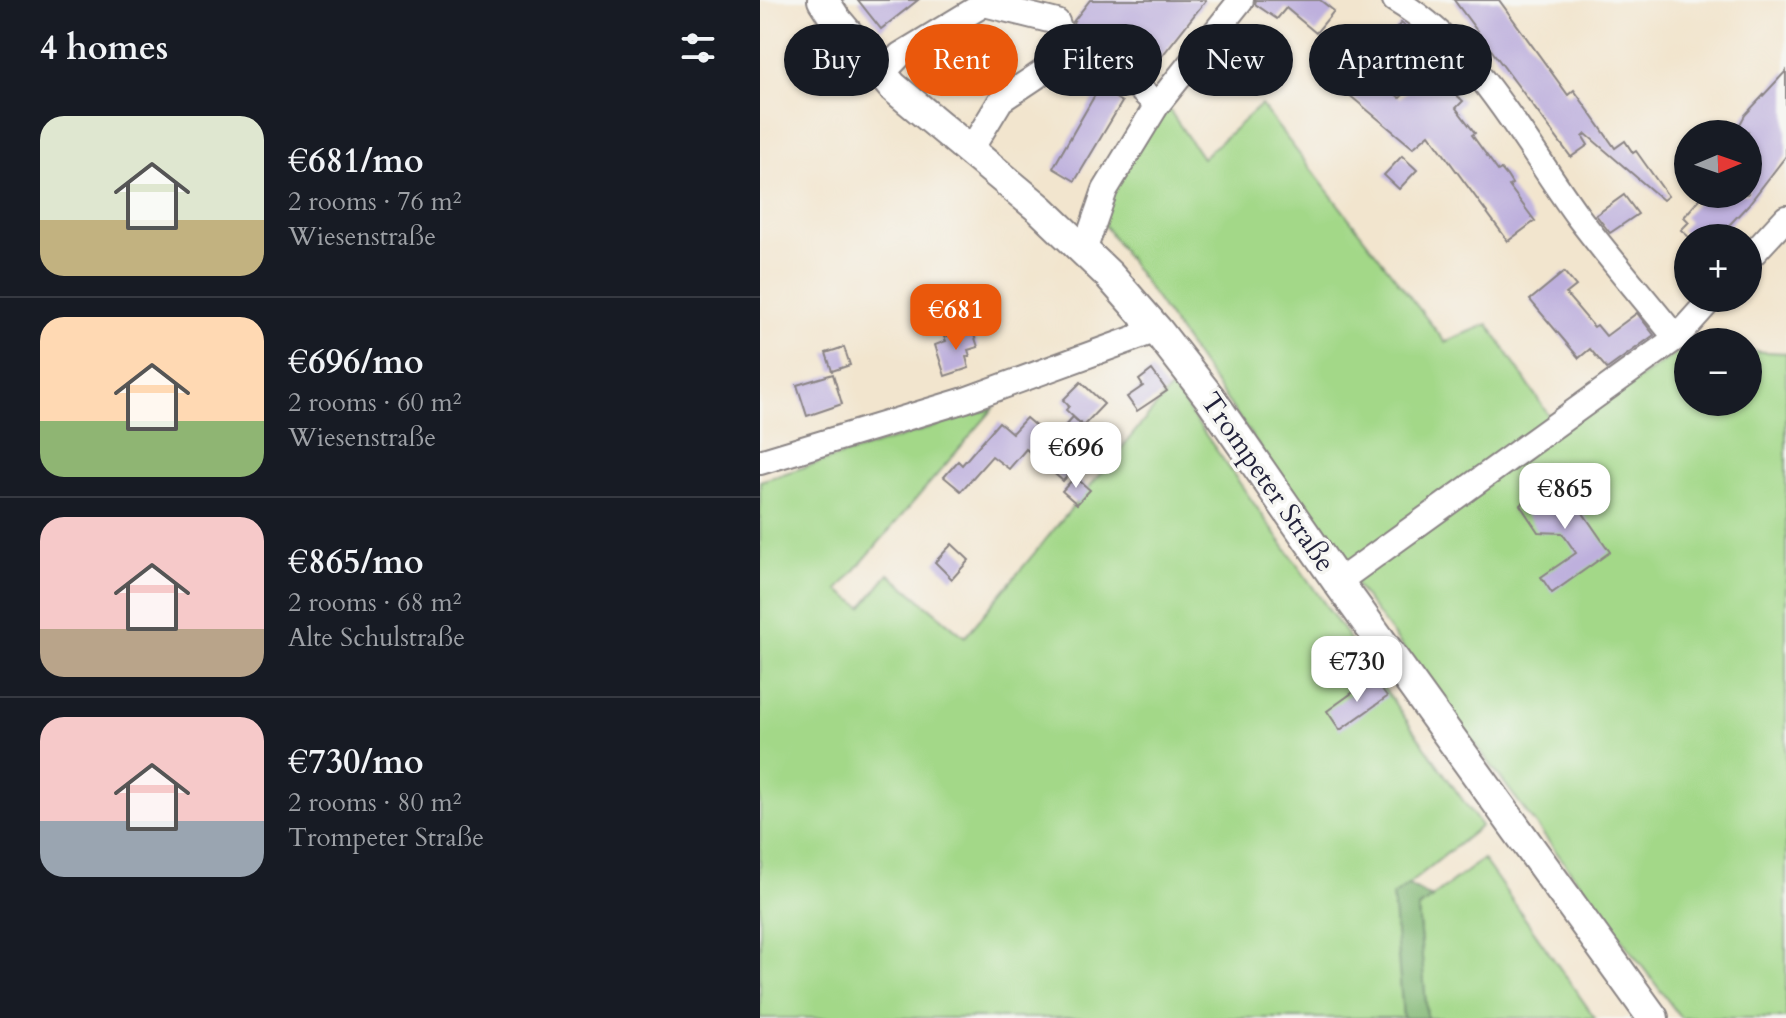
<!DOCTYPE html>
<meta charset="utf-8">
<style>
:root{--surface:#171b24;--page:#20242c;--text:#f1f3f6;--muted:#9ea1a6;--line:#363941;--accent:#ea580c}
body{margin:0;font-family:Cardo,serif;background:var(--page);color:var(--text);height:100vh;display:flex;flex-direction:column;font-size:30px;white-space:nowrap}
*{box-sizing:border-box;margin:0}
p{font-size:26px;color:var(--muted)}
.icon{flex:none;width:44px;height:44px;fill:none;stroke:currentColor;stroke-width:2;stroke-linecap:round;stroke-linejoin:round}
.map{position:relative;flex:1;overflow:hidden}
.side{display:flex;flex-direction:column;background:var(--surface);width:760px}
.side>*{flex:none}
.guide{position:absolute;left:24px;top:24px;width:760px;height:72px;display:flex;gap:16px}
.needle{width:52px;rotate:88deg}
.fabs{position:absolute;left:914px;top:120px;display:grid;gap:16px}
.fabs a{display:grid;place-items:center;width:88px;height:88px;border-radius:50%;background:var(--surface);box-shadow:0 2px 6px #0004;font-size:40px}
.price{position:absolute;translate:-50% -68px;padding:0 18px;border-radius:16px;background:#fff;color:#222;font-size:26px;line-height:52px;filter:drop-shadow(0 2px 4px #0008)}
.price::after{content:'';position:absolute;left:50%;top:48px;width:24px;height:18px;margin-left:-12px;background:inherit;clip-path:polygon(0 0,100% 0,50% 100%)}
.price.selected{background:var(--accent);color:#fff}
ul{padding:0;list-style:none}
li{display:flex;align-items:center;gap:24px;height:200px;padding:0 40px}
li+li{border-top:2px solid var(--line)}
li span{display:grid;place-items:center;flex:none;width:224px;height:160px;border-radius:24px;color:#555}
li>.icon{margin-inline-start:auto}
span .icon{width:96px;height:96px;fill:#fffc;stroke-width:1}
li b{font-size:34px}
h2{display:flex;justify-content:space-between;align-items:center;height:96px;padding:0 40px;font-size:34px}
.pill{padding:0 28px;border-radius:36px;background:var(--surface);box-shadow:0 2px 6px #0004;font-size:28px;line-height:72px}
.pill.selected{background:var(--accent);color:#fff}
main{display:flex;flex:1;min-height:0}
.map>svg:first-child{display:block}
</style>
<main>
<section class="side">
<h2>4 homes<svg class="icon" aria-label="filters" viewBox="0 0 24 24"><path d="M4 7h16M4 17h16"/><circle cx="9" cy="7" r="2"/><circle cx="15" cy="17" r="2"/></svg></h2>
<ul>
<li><span style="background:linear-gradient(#dfe7d0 65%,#c2b280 0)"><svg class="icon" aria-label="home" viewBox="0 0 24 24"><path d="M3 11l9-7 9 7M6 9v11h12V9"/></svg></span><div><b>€681/mo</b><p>2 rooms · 76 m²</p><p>Wiesenstraße</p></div></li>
<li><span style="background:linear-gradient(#ffd9b3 65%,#8fb573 0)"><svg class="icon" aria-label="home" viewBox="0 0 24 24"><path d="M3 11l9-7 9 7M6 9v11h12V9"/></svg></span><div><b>€696/mo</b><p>2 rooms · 60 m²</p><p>Wiesenstraße</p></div></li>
<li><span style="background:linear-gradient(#f6c9c9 70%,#b9a48a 0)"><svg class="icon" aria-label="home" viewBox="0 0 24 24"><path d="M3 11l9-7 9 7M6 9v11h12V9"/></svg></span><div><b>€865/mo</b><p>2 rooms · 68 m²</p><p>Alte Schulstraße</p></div></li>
<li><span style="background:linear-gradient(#f6c9c9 65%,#9aa5b1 0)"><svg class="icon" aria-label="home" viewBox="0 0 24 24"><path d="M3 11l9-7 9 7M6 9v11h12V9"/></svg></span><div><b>€730/mo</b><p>2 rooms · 80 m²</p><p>Trompeter Straße</p></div></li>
</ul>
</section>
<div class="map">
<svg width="1026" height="1018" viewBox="0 0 1026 1018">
<rect width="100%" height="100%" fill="#f6f6f2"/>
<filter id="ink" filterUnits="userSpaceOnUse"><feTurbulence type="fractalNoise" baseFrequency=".0125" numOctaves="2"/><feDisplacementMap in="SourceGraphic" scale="16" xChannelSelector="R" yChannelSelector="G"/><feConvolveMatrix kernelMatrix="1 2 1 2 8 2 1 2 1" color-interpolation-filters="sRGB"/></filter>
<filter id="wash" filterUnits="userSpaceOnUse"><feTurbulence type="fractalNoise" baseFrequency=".006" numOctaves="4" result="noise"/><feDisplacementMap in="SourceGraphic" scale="32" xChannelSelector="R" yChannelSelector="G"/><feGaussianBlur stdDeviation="1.8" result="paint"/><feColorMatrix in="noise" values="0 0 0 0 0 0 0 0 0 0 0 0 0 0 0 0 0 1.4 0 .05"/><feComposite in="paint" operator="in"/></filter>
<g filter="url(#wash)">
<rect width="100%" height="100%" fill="#f2e5ce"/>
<g fill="#a3d888" stroke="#627d62" stroke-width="2">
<polygon points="406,105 442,158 501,105 685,342 728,324 799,431 925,348 928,349 928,402 988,402 988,351 1026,353 1026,1018 921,1018 598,588 336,213"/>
<polygon points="412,387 721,826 634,896 643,1018 0,1018 0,481 234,408 78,590 102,607 129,574 205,637"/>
<polygon points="723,859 835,1018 667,1018 658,908"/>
</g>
<polygon fill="#82b874" stroke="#526d58" stroke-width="2" points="648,885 672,898 658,908 667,1018 643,1018 633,896"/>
<g id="blocks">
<g fill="#beb0dd" fill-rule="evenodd">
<polygon points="98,0 158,0 121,29"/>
<polygon points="330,0 446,0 387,75 363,53 330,39 315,27 313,22"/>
<polygon points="496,0 560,0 574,11 556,33 526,8 517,19 495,4"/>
<polygon points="694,0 739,0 808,95 814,90 855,148 865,141 873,153 876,151 908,196 903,200 826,134 823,137 828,145 811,157"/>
<path d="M641 23 680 55 702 78 691 90 703 101 696 108 715 133 712 135 738 171 741 169 747 176 752 184 749 186 775 221 748 241 669 134 653 148 576 84 617 37 623 44ZM630 59 678 60 640 98 615 77Z"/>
<polygon points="1026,71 1026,156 988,205 957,238 930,238 921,230 929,222 924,217 944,194 988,194 988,132 979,126 985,115"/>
<polygon points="339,88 362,102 315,181 293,168"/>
<polygon points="642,156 657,170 639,189 624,175"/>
<polygon points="864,195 878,214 850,233 836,215"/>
<polygon points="804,272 816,286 806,294 834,327 837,325 846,336 877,313 894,335 847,369 830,349 819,358 770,300"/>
<polygon points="212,329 218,347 208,350 210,356 206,357 209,368 185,376 175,345 186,341 184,337"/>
<polygon points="84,347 90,365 72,371 66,353"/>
<polygon points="392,370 407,391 377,411 367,397 383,386 379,380"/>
<polygon points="73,374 82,404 47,416 37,385"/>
<polygon points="321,382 344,404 323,426 306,410 309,406 303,400"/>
<polygon points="313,417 339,440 303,481 266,449 249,469 232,456 201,491 184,477 198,461 202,465 239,422 252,433 266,418 292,440"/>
<polygon points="315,477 330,490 317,504 302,491"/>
<polygon points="798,477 850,552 792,593 781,577 816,553 802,533 778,532 760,505"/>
<polygon points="192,544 209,560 192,579 175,562"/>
<polygon points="613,678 627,697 580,730 567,711"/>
</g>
</g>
</g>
<g filter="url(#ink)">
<use href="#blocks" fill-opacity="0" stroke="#8a8484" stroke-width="2"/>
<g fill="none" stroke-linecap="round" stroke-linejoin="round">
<g stroke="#8a8484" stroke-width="28">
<g id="minor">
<path d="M635 0C718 49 764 143 819 218 850 259 884 298 916 338"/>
<polyline points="305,45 353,64 397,105"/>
<polyline points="122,74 140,55 224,4 297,22 305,45 283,72 241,100 210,151"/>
<polyline points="324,251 345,190 397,105 481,0"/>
<polyline points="988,259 1026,218"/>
<polyline points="0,462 205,400 397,330"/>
<polyline points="578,582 916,338 952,298"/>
</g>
</g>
<g stroke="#8a8484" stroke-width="34">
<polyline id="major" points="63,0 76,20 132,86 280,209 349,275 397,330 450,398 578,582 893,1018"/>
</g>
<use href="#minor" stroke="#fff" stroke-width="24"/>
<use href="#major" stroke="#fff" stroke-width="30"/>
</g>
</g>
<g text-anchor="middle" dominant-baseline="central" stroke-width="7" stroke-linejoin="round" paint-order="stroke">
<g font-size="28" fill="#22223b" stroke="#f6f6f2">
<text transform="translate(508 482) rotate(55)">Trompeter Straße</text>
</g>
</g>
</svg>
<div class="fabs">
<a><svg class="needle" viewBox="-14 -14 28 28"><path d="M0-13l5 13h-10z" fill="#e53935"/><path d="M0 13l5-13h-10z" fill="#9ea1a6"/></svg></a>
<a>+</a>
<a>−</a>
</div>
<b class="price selected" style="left:196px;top:352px">€681</b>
<b class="price" style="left:316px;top:490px">€696</b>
<b class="price" style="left:805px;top:531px">€865</b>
<b class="price" style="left:597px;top:704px">€730</b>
<div class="guide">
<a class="pill">Buy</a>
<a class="pill selected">Rent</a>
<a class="pill">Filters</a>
<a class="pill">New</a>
<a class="pill">Apartment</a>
</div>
</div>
</main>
